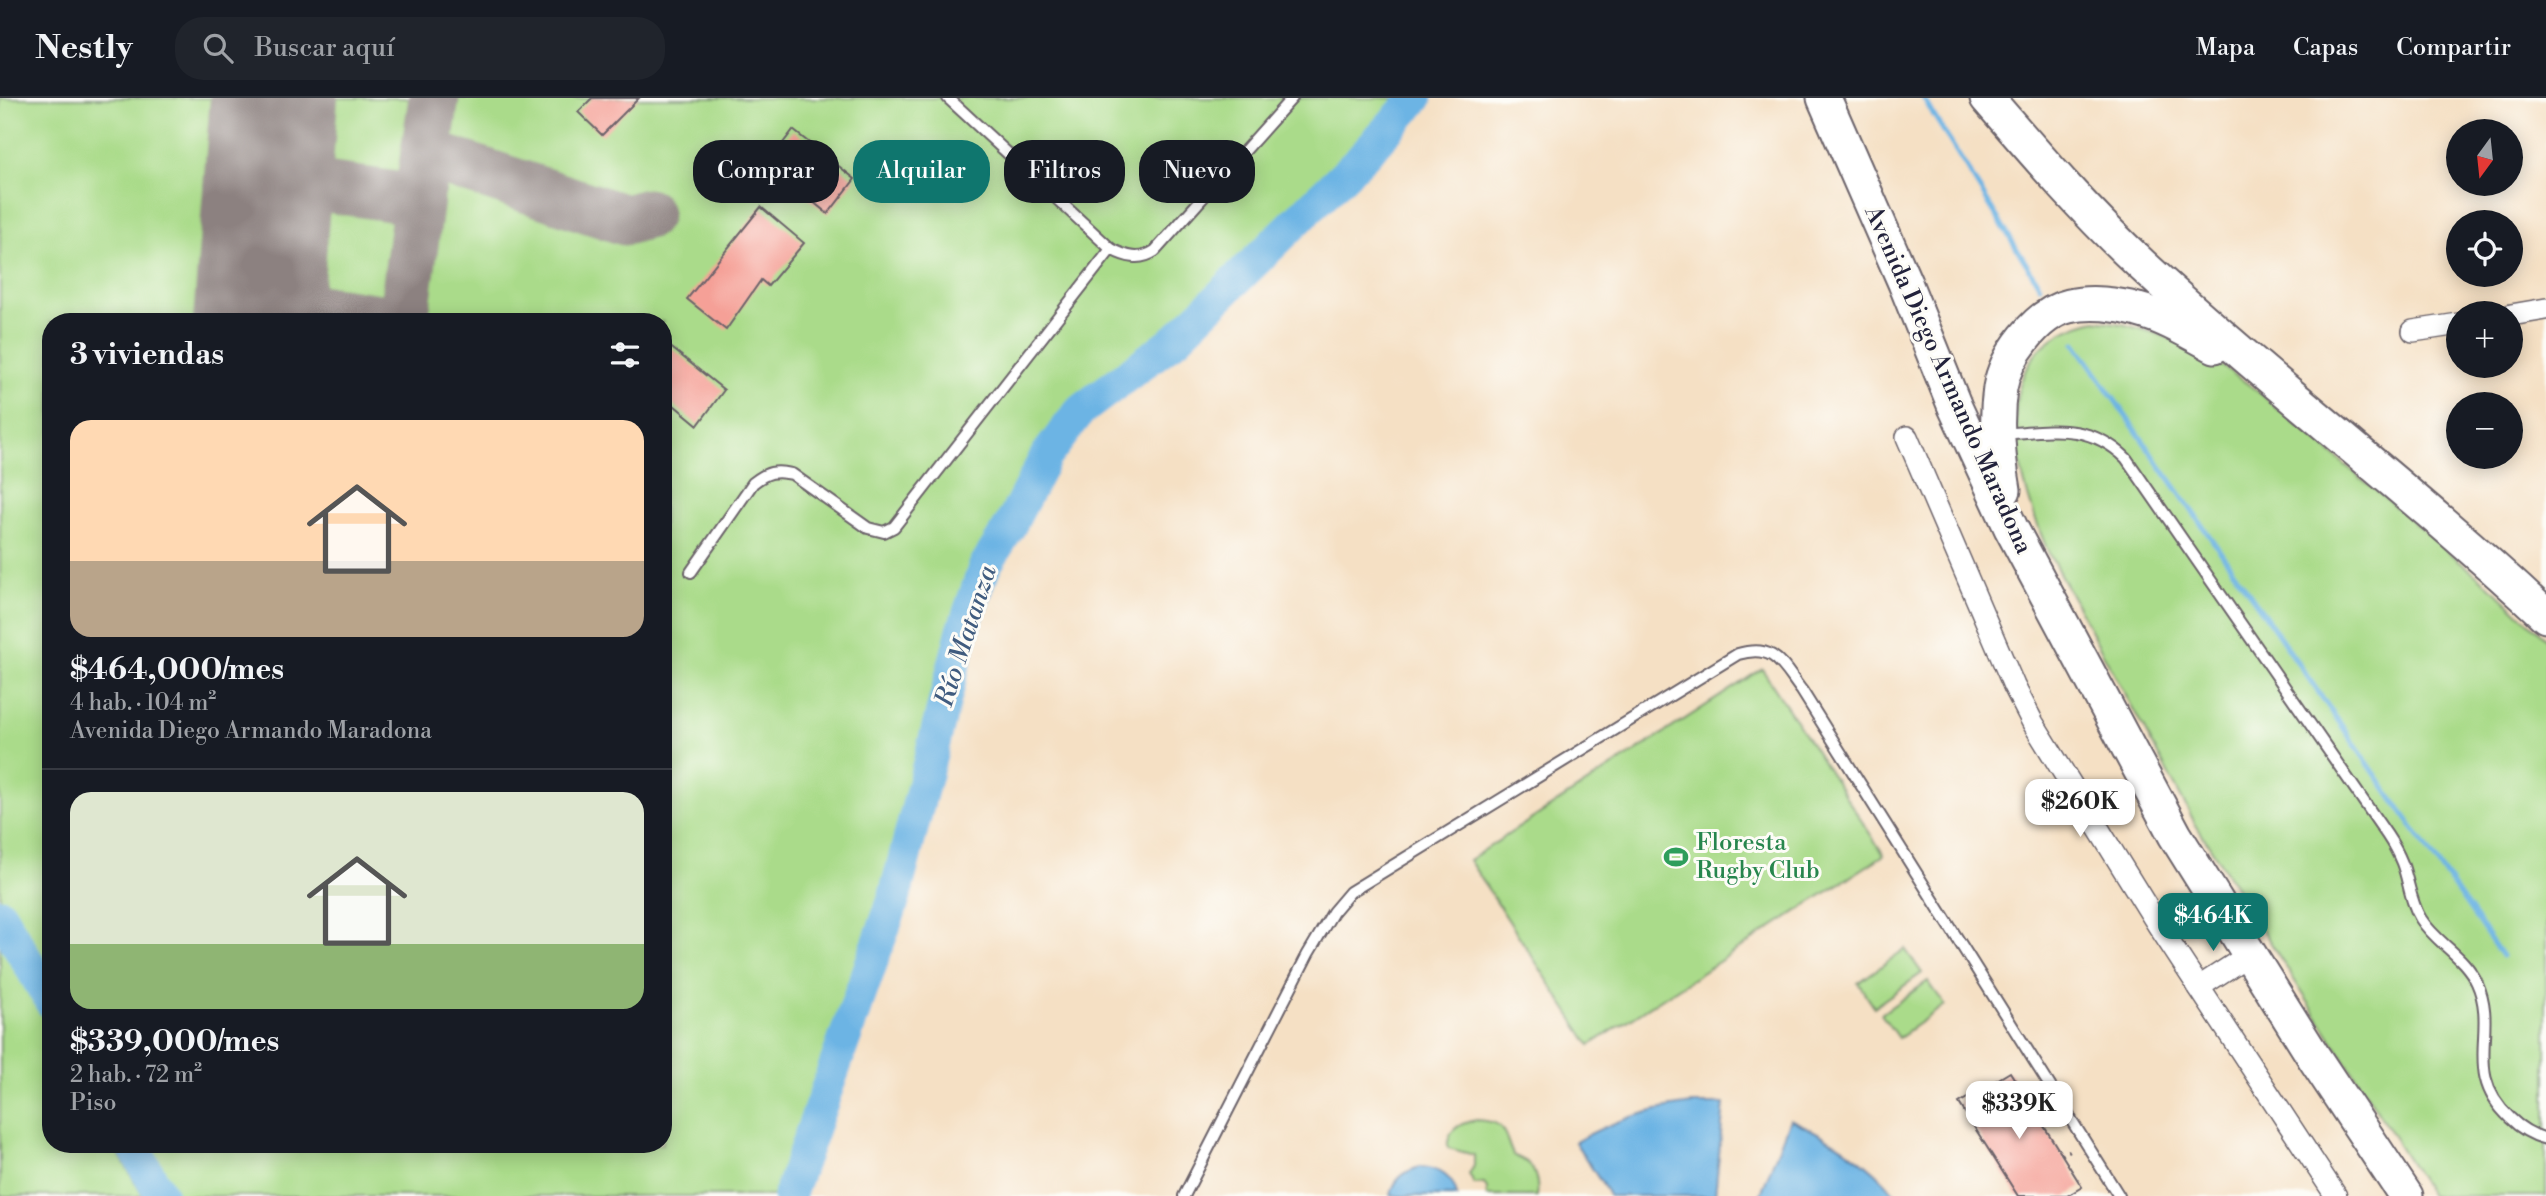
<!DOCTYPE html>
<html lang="es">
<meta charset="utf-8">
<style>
:root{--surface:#171b24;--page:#20242c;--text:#f1f3f6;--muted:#9ea1a6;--line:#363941;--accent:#0f766e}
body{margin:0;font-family:"Libre Bodoni",serif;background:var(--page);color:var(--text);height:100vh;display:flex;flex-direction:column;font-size:26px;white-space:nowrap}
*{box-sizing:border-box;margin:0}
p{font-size:23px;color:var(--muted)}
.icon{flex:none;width:38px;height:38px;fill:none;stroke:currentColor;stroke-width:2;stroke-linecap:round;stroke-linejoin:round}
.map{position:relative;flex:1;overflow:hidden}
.panel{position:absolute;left:42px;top:215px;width:630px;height:840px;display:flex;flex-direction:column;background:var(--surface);border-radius:28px;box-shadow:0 4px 18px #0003}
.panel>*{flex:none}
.banner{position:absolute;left:693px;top:42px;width:665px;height:63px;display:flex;gap:14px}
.needle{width:46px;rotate:195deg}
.controls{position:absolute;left:2446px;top:21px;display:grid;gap:14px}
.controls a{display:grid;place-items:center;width:77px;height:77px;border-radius:50%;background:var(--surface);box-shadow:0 4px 18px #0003;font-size:35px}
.price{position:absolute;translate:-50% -60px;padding:0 16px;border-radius:14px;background:#fff;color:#222;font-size:23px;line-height:46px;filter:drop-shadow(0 2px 4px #0008)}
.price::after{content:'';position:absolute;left:50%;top:42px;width:21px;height:16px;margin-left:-10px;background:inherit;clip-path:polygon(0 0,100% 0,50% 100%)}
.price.current{background:var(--accent);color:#fff}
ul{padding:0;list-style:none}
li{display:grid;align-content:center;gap:14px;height:371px;padding:0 28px}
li+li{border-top:2px solid var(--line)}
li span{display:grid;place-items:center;height:217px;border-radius:21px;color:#555}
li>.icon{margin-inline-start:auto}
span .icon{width:126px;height:126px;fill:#fffc;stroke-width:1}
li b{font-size:30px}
h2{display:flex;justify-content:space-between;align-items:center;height:84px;padding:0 28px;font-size:30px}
.tag{padding:0 24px;border-radius:28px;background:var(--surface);box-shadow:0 4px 18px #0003;font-size:24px;line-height:63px}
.tag.current{background:var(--accent);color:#fff}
header{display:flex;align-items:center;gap:42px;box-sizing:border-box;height:98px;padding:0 35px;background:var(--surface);border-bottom:2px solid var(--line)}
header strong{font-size:33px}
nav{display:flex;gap:38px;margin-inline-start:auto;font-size:24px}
.search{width:490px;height:63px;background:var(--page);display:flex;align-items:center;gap:18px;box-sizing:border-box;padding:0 24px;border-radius:28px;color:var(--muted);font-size:26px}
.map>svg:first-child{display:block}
</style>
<header>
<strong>Nestly</strong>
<div class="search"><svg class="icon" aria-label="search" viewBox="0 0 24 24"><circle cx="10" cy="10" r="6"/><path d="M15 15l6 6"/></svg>Buscar aquí</div>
<nav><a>Mapa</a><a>Capas</a><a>Compartir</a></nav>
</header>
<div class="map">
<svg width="2546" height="1098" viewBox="0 0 2546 1098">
<rect width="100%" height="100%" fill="#fdfcf7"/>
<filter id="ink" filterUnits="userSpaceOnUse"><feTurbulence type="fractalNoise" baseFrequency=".0143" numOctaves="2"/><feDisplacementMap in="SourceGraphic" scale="14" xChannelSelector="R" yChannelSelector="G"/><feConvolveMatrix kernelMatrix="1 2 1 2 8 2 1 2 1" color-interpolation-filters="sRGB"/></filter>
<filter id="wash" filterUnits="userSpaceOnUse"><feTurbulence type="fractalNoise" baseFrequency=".00686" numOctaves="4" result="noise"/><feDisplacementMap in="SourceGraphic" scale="28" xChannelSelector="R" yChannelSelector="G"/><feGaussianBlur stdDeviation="1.57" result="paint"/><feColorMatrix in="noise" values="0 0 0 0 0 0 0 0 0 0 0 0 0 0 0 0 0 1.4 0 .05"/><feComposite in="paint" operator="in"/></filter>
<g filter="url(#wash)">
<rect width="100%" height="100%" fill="#f5e0c4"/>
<g fill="#aadb8a" stroke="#667e62" stroke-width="2">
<polygon points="0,0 1416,0 1363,58 1177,240 1081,313 1046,358 1010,428 985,468 963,532 894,801 789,1098 161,1098 132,1047 663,1046 663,224 51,224 51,904 0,816"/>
<path d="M2096 222C2160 230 2201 251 2252 289L2497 494 2546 541V1098H2431L2196 727 2048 454C2015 373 1978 249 2096 222Z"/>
<polygon points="1762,571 1884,757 1590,947 1469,762"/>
<polygon points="0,843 51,933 51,1046 114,1047 143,1098 0,1098"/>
<polygon points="1905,851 1922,875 1874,909 1858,885"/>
<polygon points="1928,883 1945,907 1898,940 1881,916"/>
<path d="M1476 1022C1508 1024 1502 1033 1513 1057 1516 1059 1520 1060 1523 1062 1535 1067 1539 1086 1537 1098H1487V1090L1484 1086H1474L1469 1076 1474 1068V1057L1448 1050C1446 1032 1460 1025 1476 1022Z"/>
</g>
<g fill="#6cb4e4" stroke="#476b90" stroke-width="2">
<path d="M1692 1006H1724L1715 1098H1610L1575 1044C1614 1022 1647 1012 1692 1006Z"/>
<path d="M1790 1021C1830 1040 1870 1062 1897 1098H1760Z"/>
<path d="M1420 1069C1439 1070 1454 1079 1457 1098H1391C1393 1081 1405 1073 1420 1069Z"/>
</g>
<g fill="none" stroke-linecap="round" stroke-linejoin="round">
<g stroke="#6cb4e4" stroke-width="5">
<polyline points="1923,0 2040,188"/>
<polyline points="2075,245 2502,858"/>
</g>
<g stroke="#6cb4e4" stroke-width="33">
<polyline points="0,816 51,904"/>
<polyline points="132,1046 161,1098"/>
<polyline points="789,1098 894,801 963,532 985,468 1010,428 1046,358 1080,313 1177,240 1363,58 1416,0"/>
</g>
<g stroke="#8c8180" stroke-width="51">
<polyline points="426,56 625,122 647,116"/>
<polyline points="268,81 419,102 403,224"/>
<polyline points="421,89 434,0"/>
<polyline points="259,203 400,224"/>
</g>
<polyline stroke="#8c8180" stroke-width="128" points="257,224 274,0"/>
</g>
<g id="blocks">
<g fill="#f5a097">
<polygon points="592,0 639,0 602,37 578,14"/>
<polygon points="793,32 855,81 828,116 767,66"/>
<polygon points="761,109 804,145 768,188 761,182 726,232 687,201"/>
<polygon points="663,243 724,292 698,327 663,298"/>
<polygon points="2010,974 2082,1089 2067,1098 2018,1098 1959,1005"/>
</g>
</g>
</g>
<g filter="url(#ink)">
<use href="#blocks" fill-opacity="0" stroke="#6c646b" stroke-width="2"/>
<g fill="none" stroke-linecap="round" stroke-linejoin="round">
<g stroke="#6c646b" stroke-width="14">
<g id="lane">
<path d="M948 0 1111 151C1126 159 1140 163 1155 153L1292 0"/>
<path d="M2000 336C2049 333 2088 323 2126 360L2387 737C2393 746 2398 755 2402 765 2409 783 2410 804 2421 821 2436 845 2465 858 2477 885 2499 933 2461 974 2510 1020 2520 1030 2532 1037 2546 1041"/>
<path d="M691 474 753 385C767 374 775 372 792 376L868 430 884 434 894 429 1111 151"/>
<path d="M1184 1098 1308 856 1333 814 1350 794 1738 556C1775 545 1782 567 1802 593L2119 1098"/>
</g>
</g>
<g stroke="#6c646b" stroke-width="24">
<g id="street">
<polyline points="2511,217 2546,211"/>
<polyline points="2413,233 2459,226"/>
<polyline points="1907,339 2014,588 2033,625 2158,827 2336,1098"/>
<polyline points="2199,889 2250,856"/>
</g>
</g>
<g stroke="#6c646b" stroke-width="37">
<g id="primary">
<polyline points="1824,0 1905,185 1955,309 2011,430 2175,737 2315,961 2406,1098"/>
<path d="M1987 0C2037 58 2086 115 2142 167 2273 288 2416 396 2546 518"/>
<path d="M2004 392C1998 358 1995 324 2000 290 2005 259 2037 215 2069 208 2090 203 2117 206 2138 212 2165 219 2191 235 2215 248"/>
</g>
</g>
<polyline stroke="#6c646b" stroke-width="3.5" stroke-dasharray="2 5" stroke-linecap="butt" points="2062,1057 2074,1050"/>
<use href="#lane" stroke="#fff" stroke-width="10"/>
<use href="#street" stroke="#fff" stroke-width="21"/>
<use href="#primary" stroke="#fff" stroke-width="33"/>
</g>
</g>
<defs>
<g id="stadium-bare" transform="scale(1.89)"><path d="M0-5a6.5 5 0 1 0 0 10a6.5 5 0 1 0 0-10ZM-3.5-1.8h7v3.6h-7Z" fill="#2e9e5b" stroke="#fdfcf7" stroke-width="2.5" paint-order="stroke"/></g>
</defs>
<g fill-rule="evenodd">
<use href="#stadium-bare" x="1676" y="759"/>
</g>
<g text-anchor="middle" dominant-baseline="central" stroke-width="6" stroke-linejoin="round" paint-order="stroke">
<g font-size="24" fill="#22223b" stroke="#fdfcf7">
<text transform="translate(1948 282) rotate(66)">Avenida Diego Armando Maradona</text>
</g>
<g font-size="24" fill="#27864d" stroke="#fdfcf7" text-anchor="start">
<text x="1696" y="745">Floresta<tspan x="1696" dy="28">Rugby Club</tspan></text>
</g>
<g font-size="26" font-style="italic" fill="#405c7f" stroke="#fdfcf7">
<text transform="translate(966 538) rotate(-72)">Río Matanza</text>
</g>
</g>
</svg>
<div class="controls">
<a><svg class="needle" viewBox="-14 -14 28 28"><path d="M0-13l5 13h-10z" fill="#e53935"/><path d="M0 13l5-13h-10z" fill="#9ea1a6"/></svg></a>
<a><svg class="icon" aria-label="locate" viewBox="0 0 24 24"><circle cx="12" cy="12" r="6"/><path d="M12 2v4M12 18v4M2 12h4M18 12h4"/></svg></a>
<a>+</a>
<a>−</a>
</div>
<b class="price" style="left:2080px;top:741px">$260K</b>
<b class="price current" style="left:2213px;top:855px">$464K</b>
<b class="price" style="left:2019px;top:1043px">$339K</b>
<div class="banner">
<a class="tag">Comprar</a>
<a class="tag current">Alquilar</a>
<a class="tag">Filtros</a>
<a class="tag">Nuevo</a>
</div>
<section class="panel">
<h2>3 viviendas<svg class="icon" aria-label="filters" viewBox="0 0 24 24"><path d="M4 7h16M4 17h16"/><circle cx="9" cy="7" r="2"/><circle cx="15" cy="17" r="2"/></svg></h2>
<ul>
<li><span style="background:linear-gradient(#ffd9b3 65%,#b9a48a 0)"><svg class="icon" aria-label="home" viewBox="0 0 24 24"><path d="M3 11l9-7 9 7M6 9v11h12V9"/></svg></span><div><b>$464,000/mes</b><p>4 hab. · 104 m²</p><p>Avenida Diego Armando Maradona</p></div></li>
<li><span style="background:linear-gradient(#dfe7d0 70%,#8fb573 0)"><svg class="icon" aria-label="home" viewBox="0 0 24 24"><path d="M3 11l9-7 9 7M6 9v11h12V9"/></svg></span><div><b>$339,000/mes</b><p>2 hab. · 72 m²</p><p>Piso</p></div></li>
</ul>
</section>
</div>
